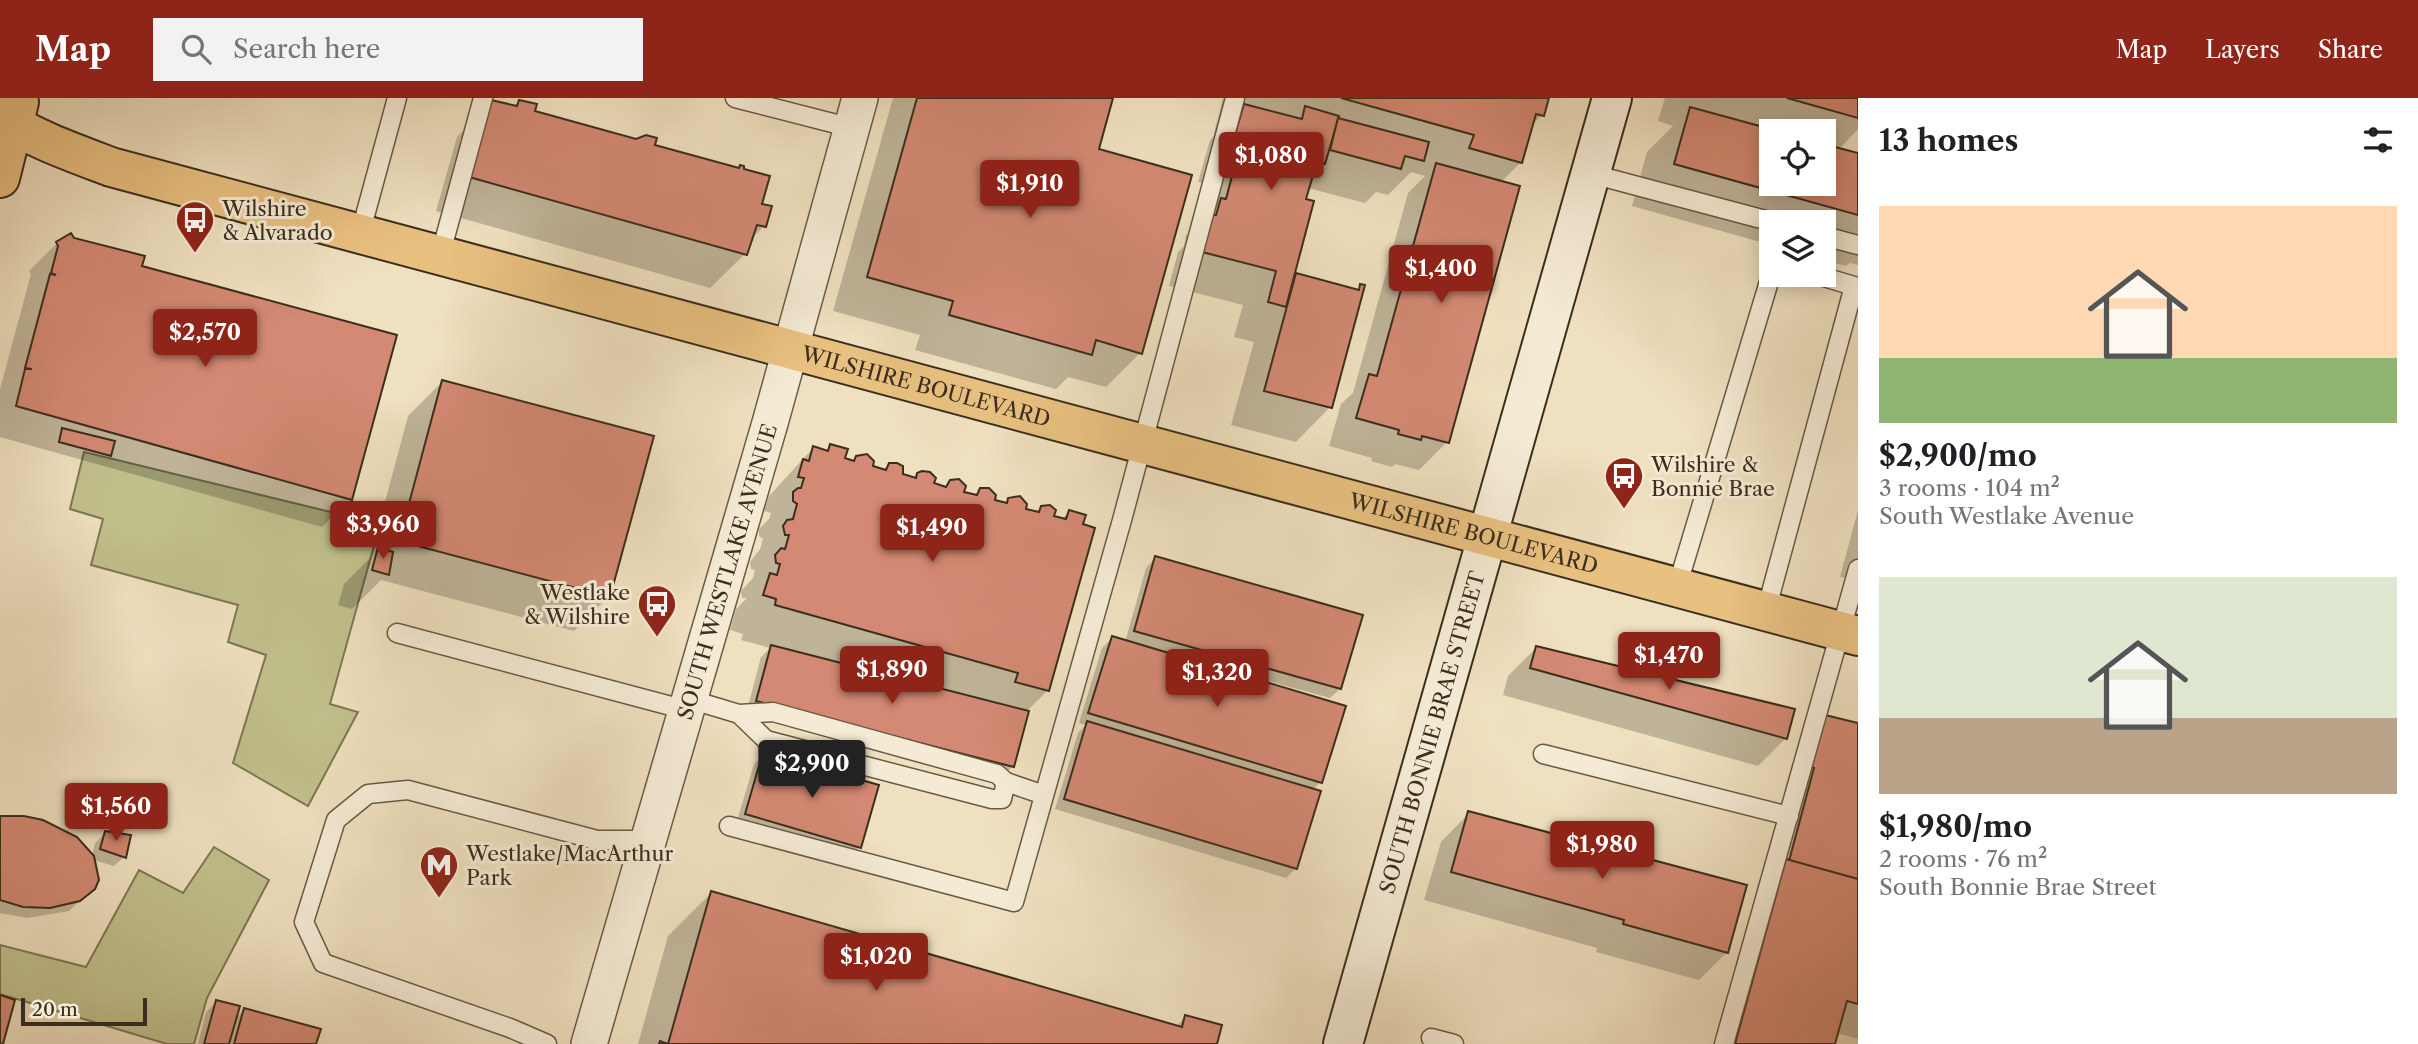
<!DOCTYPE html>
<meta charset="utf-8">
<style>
:root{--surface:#fff;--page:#f2f2f2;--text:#202124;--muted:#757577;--accent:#8f2418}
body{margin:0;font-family:"Libre Caslon Text",serif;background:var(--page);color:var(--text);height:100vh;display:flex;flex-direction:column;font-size:26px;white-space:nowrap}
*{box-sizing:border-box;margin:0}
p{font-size:23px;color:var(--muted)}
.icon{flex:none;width:38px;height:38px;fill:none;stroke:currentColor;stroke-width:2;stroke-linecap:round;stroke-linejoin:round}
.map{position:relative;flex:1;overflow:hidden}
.sheet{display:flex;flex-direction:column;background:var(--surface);width:560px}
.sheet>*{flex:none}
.tools{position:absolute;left:1759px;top:21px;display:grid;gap:14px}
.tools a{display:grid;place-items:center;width:77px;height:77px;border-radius:0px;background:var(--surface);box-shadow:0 4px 18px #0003;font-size:35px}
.scale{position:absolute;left:21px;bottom:18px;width:126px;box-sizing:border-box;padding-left:7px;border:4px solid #3b2e1e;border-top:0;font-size:19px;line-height:24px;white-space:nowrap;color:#3b2e1e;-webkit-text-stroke:5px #f5ebd5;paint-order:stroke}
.price{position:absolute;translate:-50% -60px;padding:0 16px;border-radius:7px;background:var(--accent);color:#fff;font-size:23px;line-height:46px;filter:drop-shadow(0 2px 4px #0008)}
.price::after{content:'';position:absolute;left:50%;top:42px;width:21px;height:16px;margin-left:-10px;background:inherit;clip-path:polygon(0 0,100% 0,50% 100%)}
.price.selected{background:#222;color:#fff}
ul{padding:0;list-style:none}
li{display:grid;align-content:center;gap:14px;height:371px;padding:0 21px}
li span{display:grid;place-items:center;height:217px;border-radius:0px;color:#555}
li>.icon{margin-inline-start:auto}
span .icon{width:126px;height:126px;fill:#fffc;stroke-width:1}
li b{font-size:30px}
h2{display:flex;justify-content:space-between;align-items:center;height:84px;padding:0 21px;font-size:30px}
header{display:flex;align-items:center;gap:42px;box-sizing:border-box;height:98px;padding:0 35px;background:var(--accent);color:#fff}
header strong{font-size:33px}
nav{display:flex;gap:38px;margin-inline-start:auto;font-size:24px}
.search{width:490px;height:63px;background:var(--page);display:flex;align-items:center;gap:18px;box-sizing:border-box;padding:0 24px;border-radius:0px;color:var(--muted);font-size:26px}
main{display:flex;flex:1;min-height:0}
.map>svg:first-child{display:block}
</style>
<header>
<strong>Map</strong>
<div class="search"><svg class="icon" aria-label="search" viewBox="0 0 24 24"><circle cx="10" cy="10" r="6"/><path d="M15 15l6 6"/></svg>Search here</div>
<nav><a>Map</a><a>Layers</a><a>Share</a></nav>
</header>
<main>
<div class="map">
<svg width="1858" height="946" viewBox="0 0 1858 946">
<rect width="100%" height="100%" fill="#efe0bf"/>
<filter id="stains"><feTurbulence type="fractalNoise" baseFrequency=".00286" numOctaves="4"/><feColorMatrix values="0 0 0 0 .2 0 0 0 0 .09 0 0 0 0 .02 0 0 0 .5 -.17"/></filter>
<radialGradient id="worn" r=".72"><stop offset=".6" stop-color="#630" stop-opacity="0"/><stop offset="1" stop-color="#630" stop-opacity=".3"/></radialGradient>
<g fill="#c1c08c" stroke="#7e7755" stroke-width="2">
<polygon points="84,354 380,426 330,606 358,614 308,708 233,665 266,557 228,544 238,507 91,467 103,421 70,411"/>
<polygon points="214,749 269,782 207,900 194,946 167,946 0,896 0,847 86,869 139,772 183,795"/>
</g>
<g fill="#0003" fill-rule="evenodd">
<polygon points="893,0 1111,0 1097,52 1140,255 1106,289 1068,279 1056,291 915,252 920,237 833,213"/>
<polygon points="1223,0 1541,0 1542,17 1531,28 1521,64 1500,85 1447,344 1419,372 1395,366 1392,369 1371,363 1372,360 1329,348 1341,306 1353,295 1408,95 1425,78 1411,74 1388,97 1376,94 1365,105 1308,90 1293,176 1356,193 1361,188 1330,309 1296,344 1231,327 1254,244 1234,239 1243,207 1169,188 1178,154 1184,148 1186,137 1194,130 1206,86 1198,84 1210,42 1216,36 1214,35"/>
<path d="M1665 0H1858V31L1838 52 1858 57V167L1850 165 1846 168 1824 162V124H1771V147L1632 108 1647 54 1673 28 1658 23ZM1771 33H1824V86H1771Z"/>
<polygon points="491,4 514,9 519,4 533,14 738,71 740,69 760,107 764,128 749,143 745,156 710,190 436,113 457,39"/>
<polygon points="57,145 140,169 350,401 322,429 0,339 0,291 31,176 29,173"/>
<polygon points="443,283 609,498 574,533 381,482 352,511 338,507 344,486 370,460 408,318"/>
<polygon points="830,348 843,361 852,364 857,359 871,369 884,373 890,367 902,378 914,381 918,377 932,386 945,390 951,384 962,395 975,398 981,392 992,403 1004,406 1009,402 1024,412 1036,415 1042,410 1052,420 1061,422 1069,414 1048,592 1027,613 1013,668 1003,678 747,612 761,559 770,550 741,542 743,536 730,532 736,511 747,500 742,500 741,493 753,480 755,472 751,471 750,464 760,451 763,441 759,438 759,431 769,421 771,415 764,413 769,398 813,350 825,354"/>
<polygon points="1858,412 1858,483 1840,479"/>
<polygon points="1155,460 1340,591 1330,600 1265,582 1264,585 1320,684 1312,693 1296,770 1286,780 1055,711 1078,635 1086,627 1079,625 1102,550 1112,540 1125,544 1146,470"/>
<polygon points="1536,550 1786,640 1758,668 1503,597 1508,578"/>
<polygon points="1826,619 1858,627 1858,941 1836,935 1833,946 1715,946 1758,791 1763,786 1787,697 1784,697 1798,647"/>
<polygon points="764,656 859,749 849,759 736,726 754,666"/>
<polygon points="1469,715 1727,854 1699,882 1596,854 1597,850 1424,802 1441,744"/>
<polygon points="0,719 92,758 95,745 105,735 124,759 114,768 93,762 93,790 69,813 27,820 0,815"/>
<polygon points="711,795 1176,929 1185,919 1215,946 638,946 668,838"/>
<polygon points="216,904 234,922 244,912 314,946 198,946 206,914"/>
</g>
<g fill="#d38973" stroke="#3b2e1e" stroke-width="2">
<polygon points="917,0 1113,0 1099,51 1192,77 1142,256 1096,242 1092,257 949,217 953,203 867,179"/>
<polygon points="1341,0 1549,0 1544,18 1536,16 1522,65 1469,50 1474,37"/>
<polygon points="1787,0 1858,0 1858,20"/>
<polygon points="491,2 517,8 519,2 537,6 535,13 636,41 646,37 657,40 655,47 739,70 740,67 744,68 744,71 770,78 762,106 772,108 766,129 757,127 747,157 469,79"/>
<polygon points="1244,6 1302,21 1305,8 1339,18 1325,66 1317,64 1306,101 1314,103 1286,209 1268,204 1276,173 1202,154 1212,117 1216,117 1221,100 1226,101 1239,51 1231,50"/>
<polygon points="1690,9 1778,33 1771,33 1771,86 1824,86 1824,46 1858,55 1858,117 1674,66"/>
<polygon points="1338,20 1429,44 1424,63 1405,58 1401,71 1330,52"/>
<polygon points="1436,65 1520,88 1449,345 1422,338 1421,342 1398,336 1399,332 1356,320 1369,276 1377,278"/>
<polygon points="71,135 74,140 145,158 142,168 397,237 352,402 16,308 25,271 32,271 25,270 50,176 56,177 51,175 58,148 56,144"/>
<polygon points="1296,175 1359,192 1360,186 1365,187 1332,310 1264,293"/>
<polygon points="442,282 654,338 610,499 399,443"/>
<polygon points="62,330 115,343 111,358 59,344"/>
<polygon points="830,346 848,351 845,360 854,363 856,358 867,356 874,363 873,368 886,372 889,365 897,365 903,368 903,376 916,380 917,375 922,373 930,374 936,380 934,385 946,389 950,382 959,381 966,388 964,394 977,397 980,390 989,390 996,397 995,402 1007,405 1008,400 1020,398 1027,406 1026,411 1039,414 1041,408 1050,407 1056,412 1054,418 1066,421 1069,412 1086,417 1083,426 1095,430 1049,593 1015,584 1018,575 775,507 776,501 763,497 770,475 777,477 780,466 776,465 775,457 781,450 785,451 789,437 785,437 783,428 787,422 793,421 797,406 793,403 793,394 798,390 801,390 804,380 798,379 803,361 809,363 813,348 828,353"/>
<polygon points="378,449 393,454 389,477 372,472"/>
<polygon points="1155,458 1363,517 1341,591 1134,533"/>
<polygon points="1112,538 1346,608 1322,685 1088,615"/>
<polygon points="771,547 1029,613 1014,669 756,603"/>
<polygon points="1536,548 1795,611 1787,641 1530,570"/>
<polygon points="1825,617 1858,625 1858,781 1789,763 1814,670 1811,669"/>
<polygon points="1087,623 1321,693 1297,771 1064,701"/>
<polygon points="763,654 879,687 861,750 745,716"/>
<polygon points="1468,713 1747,787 1728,855 1623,826 1624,822 1451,774"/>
<polygon points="0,718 24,718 43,722 77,739 94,758 99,782 95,791 80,803 50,810 23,809 0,802"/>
<polygon points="105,733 131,737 126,760 100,751"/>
<polygon points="1786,761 1858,781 1858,906 1847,903 1835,946 1735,946"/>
<polygon points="711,793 1182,929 1185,917 1222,927 1217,946 659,946 660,943 668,946"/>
<polygon points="0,897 15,902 3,946 0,946"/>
<polygon points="216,902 240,908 229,946 204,946"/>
<polygon points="244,910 321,931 316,946 234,946"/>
</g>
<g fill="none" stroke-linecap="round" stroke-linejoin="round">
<g stroke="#685a46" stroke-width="21">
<g id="lane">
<polyline points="735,0 852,30"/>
<polyline points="1592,76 1773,124"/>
<polyline points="360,136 397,0"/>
<polyline points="1824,138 1858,147"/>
<polyline points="440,158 483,0"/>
<polyline points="1677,489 1771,177"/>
<polyline points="1766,513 1854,188 1817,177"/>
<polyline points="397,535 686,612"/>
<polyline points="689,601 739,616 773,614 997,676 1006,684 1002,701 992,701 766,642 739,616"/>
<polyline points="1543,656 1789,718"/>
<polyline points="1006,684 1044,697"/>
<polyline points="729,728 1014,804 1122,422 1235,0"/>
<polyline points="1431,940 1454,946"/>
<polyline points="547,946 510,930 323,865 304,824 336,722 368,696 408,692 597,742 648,742"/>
<polyline points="1724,946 1858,471"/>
</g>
</g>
<g stroke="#685a46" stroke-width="38">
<g id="street">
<path id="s1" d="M589 946 770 325 860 0"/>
</g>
</g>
<g stroke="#3b2e1e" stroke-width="42">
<g id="secondary">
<path id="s2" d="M1343 946 1612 0"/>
</g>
</g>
<g stroke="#3b2e1e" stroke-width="42">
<g id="primary">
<path id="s3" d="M0 19C34 41 74 55 111 69L1858 538"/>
<polyline points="0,80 19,4"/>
</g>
</g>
<use href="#lane" stroke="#f5ebd5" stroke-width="18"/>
<use href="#street" stroke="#f5ebd5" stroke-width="35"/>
<use href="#secondary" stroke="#f5ebd5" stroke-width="38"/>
<use href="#primary" stroke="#e8c080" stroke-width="38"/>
</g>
<defs>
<g id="bus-pin" transform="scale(2.0125)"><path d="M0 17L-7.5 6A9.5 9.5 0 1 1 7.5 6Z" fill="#8f2418" stroke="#f5ebd5"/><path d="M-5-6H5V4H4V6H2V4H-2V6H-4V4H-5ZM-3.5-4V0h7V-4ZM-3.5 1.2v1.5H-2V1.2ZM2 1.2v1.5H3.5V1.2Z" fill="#fff"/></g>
<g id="metro-pin" transform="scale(2.0125)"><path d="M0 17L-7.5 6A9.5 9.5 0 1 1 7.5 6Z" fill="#8f2418" stroke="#f5ebd5"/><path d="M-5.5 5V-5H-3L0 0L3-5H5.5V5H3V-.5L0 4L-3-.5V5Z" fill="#fff"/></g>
</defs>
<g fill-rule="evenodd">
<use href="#bus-pin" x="195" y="122"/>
<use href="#bus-pin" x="1624" y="378"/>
<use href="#bus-pin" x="657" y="506"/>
<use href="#metro-pin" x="439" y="767"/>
</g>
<g text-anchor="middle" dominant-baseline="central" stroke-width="6" stroke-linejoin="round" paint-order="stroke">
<g font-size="21" fill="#3b2e1e" stroke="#f5ebd5" text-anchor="start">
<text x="222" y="110">Wilshire<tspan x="222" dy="24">&amp; Alvarado</tspan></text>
<text x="1651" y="366">Wilshire &amp;<tspan x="1651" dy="24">Bonnie Brae</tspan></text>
<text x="630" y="494" text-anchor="end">Westlake<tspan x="630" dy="24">&amp; Wilshire</tspan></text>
<text x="466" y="755">Westlake/MacArthur<tspan x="466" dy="24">Park</tspan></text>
</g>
<g font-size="21" fill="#3b2e1e" stroke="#f5ebd5">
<text stroke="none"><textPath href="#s3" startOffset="966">WILSHIRE BOULEVARD</textPath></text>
<text stroke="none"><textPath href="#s3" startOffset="1533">WILSHIRE BOULEVARD</textPath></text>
<text stroke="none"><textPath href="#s1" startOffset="492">SOUTH WESTLAKE AVENUE</textPath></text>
<text stroke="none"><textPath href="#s2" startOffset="324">SOUTH BONNIE BRAE STREET</textPath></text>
</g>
</g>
<rect width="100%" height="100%" filter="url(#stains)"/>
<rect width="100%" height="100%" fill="url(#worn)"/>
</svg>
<div class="tools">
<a><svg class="icon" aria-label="locate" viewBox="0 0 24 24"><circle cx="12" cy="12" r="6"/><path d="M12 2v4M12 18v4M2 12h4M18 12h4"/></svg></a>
<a><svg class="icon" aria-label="layers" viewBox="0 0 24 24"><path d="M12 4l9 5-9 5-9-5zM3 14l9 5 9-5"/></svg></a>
</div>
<div class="scale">20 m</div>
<b class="price" style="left:1271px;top:94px">$1,080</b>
<b class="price" style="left:1030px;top:122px">$1,910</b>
<b class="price" style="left:1441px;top:207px">$1,400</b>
<b class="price" style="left:205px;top:271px">$2,570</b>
<b class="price" style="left:383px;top:463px">$3,960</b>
<b class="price" style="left:932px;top:466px">$1,490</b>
<b class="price" style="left:1669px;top:594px">$1,470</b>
<b class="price" style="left:892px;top:608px">$1,890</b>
<b class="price" style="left:1217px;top:611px">$1,320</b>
<b class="price selected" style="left:812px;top:702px">$2,900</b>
<b class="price" style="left:116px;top:745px">$1,560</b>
<b class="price" style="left:1602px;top:783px">$1,980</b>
<b class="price" style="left:876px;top:895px">$1,020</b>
</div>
<section class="sheet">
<h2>13 homes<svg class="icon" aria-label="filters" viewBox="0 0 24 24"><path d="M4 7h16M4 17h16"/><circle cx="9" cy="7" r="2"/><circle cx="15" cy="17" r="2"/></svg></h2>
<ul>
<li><span style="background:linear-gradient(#ffd9b3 70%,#8fb573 0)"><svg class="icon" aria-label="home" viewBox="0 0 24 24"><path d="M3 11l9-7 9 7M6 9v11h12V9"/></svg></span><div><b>$2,900/mo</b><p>3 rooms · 104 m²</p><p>South Westlake Avenue</p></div></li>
<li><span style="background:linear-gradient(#dfe7d0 65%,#b9a48a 0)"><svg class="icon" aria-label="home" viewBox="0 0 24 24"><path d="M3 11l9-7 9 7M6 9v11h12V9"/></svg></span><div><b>$1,980/mo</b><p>2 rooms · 76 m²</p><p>South Bonnie Brae Street</p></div></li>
</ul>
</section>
</main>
